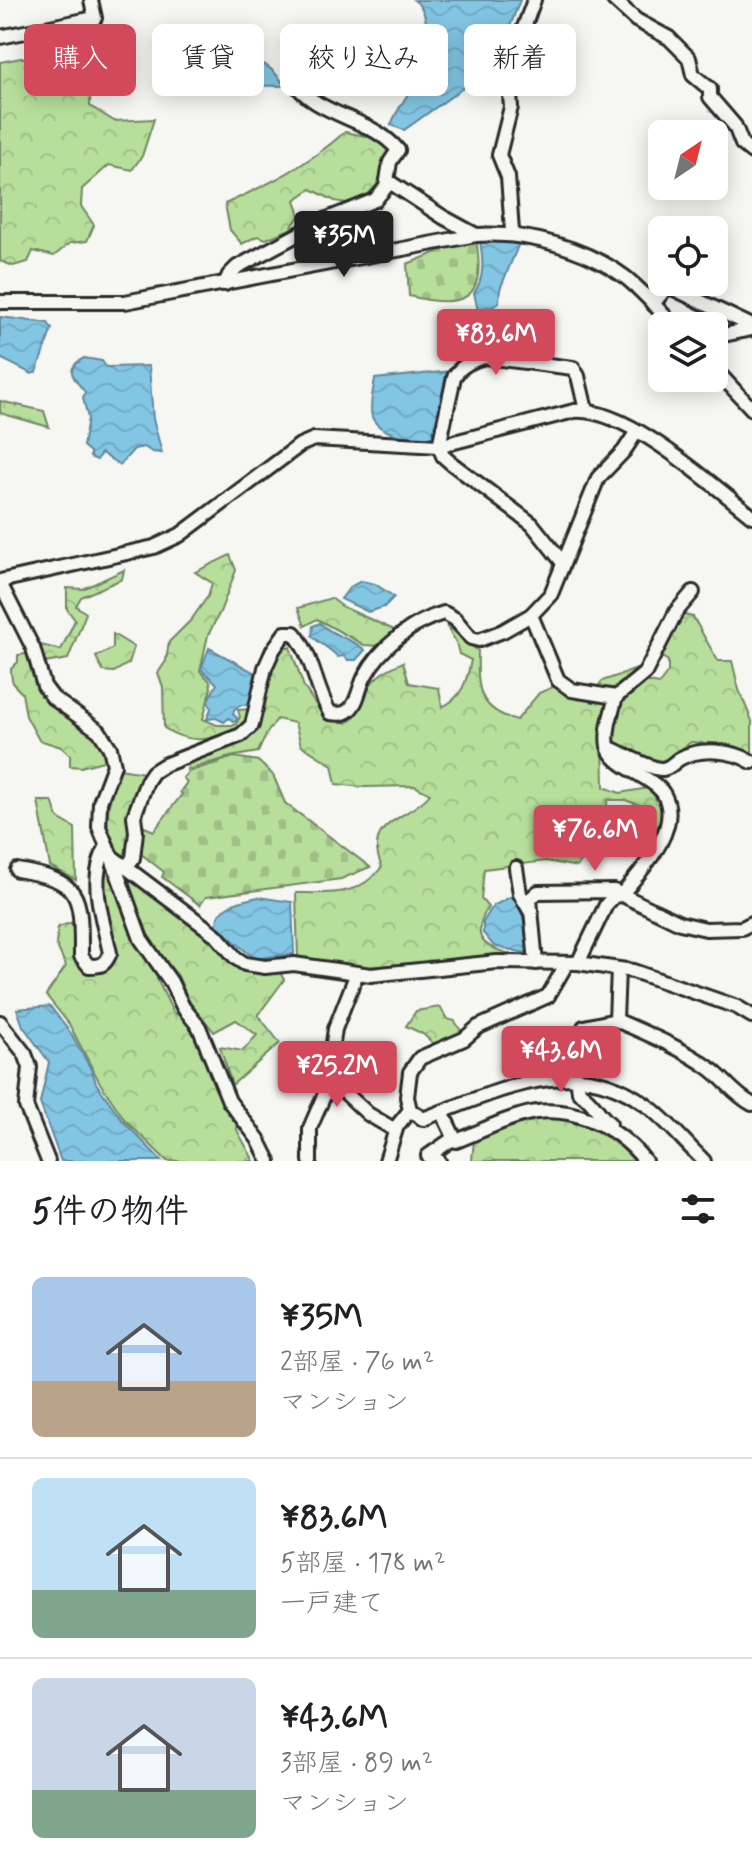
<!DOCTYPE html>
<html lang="ja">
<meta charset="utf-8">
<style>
:root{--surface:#fff;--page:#f2f2f2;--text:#202124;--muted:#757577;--line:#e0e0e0;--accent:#d1495b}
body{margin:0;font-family:Mynerve,"Klee One",sans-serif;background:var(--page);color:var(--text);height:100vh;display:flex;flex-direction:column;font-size:30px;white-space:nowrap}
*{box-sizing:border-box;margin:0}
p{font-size:26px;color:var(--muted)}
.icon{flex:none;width:44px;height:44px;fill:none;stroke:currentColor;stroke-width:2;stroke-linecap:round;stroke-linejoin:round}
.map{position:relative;height:1161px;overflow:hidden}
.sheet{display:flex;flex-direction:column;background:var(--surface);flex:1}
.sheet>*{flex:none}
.top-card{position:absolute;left:24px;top:24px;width:704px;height:72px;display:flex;gap:16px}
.needle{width:52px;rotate:35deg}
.fabs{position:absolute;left:648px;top:120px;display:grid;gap:16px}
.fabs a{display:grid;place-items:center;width:80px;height:80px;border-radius:12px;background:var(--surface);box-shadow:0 4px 20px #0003;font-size:40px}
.price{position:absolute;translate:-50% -68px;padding:0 18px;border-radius:8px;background:var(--accent);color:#fff;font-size:26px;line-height:52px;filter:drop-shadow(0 2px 4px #0008)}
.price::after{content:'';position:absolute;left:50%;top:48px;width:24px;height:18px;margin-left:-12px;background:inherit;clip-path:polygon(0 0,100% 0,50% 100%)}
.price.on{background:#222;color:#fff}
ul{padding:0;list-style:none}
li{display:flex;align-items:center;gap:24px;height:200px;padding:0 32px}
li+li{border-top:2px solid var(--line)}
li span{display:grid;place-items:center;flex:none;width:224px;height:160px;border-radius:12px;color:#555}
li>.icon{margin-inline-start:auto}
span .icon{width:96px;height:96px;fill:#fffc;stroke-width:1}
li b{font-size:34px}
h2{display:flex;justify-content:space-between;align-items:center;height:96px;padding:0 32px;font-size:34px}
.pill{padding:0 28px;border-radius:12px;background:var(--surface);box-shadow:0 4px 20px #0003;font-size:28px;line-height:72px}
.pill.on{background:var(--accent);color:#fff}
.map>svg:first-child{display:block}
</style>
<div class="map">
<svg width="752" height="1161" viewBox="0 0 752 1161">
<defs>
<pattern id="forest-crowns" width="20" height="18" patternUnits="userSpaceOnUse" patternTransform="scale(2)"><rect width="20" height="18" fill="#b7df9b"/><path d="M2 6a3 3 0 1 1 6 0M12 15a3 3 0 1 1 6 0" fill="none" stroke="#9ec086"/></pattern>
<pattern id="cemetery-stones" width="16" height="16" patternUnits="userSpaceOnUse" patternTransform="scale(2)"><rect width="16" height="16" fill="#b7df9b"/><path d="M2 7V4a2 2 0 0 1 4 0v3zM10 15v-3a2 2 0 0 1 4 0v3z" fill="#9ec086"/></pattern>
<pattern id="water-waves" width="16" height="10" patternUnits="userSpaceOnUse" patternTransform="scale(2)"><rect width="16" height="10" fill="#83c6e4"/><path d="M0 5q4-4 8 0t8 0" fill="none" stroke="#71aac4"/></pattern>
</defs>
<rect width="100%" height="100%" fill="#f6f6f2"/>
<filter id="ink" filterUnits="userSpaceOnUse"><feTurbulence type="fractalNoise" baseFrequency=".0125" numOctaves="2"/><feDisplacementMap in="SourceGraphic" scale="16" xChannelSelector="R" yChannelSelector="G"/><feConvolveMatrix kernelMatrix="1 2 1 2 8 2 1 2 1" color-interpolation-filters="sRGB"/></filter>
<g filter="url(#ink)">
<g fill="url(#forest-crowns)" stroke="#718563" stroke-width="2">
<polygon points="100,40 91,71 90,106 114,121 154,119 142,156 132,170 109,165 82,189 81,206 94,225 87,241 70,243 54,256 33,251 28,262 13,266 0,261 0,62 21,58 73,57 87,41"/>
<path d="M345 132 375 138 391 151 376 186 357 205 335 201 311 189 295 200 300 215 290 229 266 239 257 236 242 244 230 230 225 204C271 183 306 166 345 132Z"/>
<polygon points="0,401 44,411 49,427 0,413"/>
<path d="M230 555 236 570 220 612 208 635 200 671 210 681 211 688 203 719 217 725H235L240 717 238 710 251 709 246 725C218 739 192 747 164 728L163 687 158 673 166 661 169 642 191 620 208 596 212 583 195 572Z"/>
<polygon points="124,570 122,579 81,597 76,606 86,613 68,659 44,663 41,645 61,650 75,620 67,609 67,588 83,589"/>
<polygon points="331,598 343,607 394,630 381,646 364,645 317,619 305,626 298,608"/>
<path d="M679 614 693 617 718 661H732L739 690 752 721V755L735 746 691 742 669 758 658 762 603 738 604 787 620 793 648 788C665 807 665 817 658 840H648L640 805 625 800H608L601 829 617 856 587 853 577 867 546 861 484 869 481 899 488 907C469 939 484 948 515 955L474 961 363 967 298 958 296 893C332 893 358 897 382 867 361 820 410 820 430 794L415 786 364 787 336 784 332 765 301 745 295 723 277 719 267 733 258 752 230 757 187 770 189 762 240 742 256 731 272 663 280 647H290L304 687 324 717 347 723C360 715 359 703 367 690 375 675 388 669 403 662L409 683 439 688 442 707C462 698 467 681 471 660L459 654 456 642 446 625 478 651C477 687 477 710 517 720L539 693 555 686 574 696 589 699 602 681 637 669 644 681 659 684 668 672V661L659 655Z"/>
<polygon points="113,634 134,647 129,663 114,672 103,671 96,657 113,648"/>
<path d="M25 654 31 657 41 687 95 732 107 747V760L81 767 70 766V755L61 747 39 740 26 716 22 693C13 685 11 681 11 669L18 662V655Z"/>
<path d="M119 769 145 773 128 814 130 837 127 859H122C98 832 109 800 119 769Z"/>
<polygon points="38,801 52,801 58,818 75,828 76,880 50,866"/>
<polygon points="106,856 157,968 157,979 173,1012 192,1024 211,1067 217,1090 236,1117 237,1130 254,1161 167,1161 125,1120 100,1083 69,1024 46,995 66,966 56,944 58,927 76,921 85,968 98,972 107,968 116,955 101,890"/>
<polygon points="134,878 212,937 251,970 280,972 284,980 258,1015 280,1043 232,1085 220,1047 243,1051 257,1035 236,1020 214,1032 188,1000 178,976 145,938 126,886"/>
<polygon points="440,1007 447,1019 455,1021 462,1033 435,1045 423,1034 406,1026 416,1011"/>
<polygon points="556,1117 618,1137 640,1161 472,1161 474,1140 520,1120"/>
</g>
<g fill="url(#cemetery-stones)" stroke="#718563" stroke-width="2">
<path d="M476 240C487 299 465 310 409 296L407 264 463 242Z"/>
<polygon points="234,757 258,761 273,775 285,803 370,867 341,879 206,897 200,905 162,877 164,872 140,853 142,826 154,831 182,794 180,792 187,782 183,778 188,772"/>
</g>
<g fill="url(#water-waves)" stroke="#60889a" stroke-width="2">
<path d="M414 0H520L495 65 404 130 391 125C396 111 405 100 412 87 423 65 437 16 414 0Z"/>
<path d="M238 55C260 59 273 67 285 86 259 85 231 88 207 82L225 61Z"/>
<path d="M483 240 520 241 500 289 499 302 487 312 478 311 474 293C485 278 483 259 480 241Z"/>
<polygon points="0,317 48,323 52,329 36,372 32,374 0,358"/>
<path d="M84 358 102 361 106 367 149 366 153 419 162 453 152 452 144 447 134 449 120 465 101 453 97 460 90 457V452L83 446 88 418 83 398 85 392C75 379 62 370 84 358Z"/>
<path d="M452 371 435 438C418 441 380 436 372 417 369 407 373 390 375 379Z"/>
<polygon points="361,581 375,584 394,597 384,607 368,612 341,599 350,587"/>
<path d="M320 623C333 637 352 638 365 650L356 660H348L344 656 338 657C330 648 320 644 312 636L313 626Z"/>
<polygon points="209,648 257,674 248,705 240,705 234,710 233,714 238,719 234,722 229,718 224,722 216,718 207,719 211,708 208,700 217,684 201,669"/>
<polygon points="512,896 515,896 523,917 528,949 525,953 494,946 483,933 483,922 493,906"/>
<path d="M258 897 292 902 294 954 258 958 250 955 217 926C215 905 241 901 258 897Z"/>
<polygon points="50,1006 72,1035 92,1071 96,1083 123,1121 162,1161 61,1161 40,1103 49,1062 23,1026 17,1009"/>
</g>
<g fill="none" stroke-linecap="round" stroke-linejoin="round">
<g stroke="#2b2b2b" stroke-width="18">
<g id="minor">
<polyline points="614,0 636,20 669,38 689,58 693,75 710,89 710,97 735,126 742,144 752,152"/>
<polyline points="0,37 95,18 91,0"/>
<polyline points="388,181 443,217 476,235"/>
<polyline points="512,231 508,177 499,155 511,107 508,71 534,0"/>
<path d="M225 284 229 275 237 267 327 219 375 200 386 187 390 162 398 150C370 116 315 117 292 79"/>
<path d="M0 302H125L476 235C524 231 586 248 625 277 643 291 658 309 674 326"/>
<polyline points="653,304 668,286 752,326"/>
<polyline points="714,337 752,329"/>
<polyline points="714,368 752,409"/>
<path d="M563 563 532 524 451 463 443 456 439 446 454 377C461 365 472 360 485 357L573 368 578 376 586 410"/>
<path d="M0 581 154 547 180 535 300 445 314 439 439 446 574 411C627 407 711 484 752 516"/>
<polyline points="0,583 33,648 44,686 53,698 99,731 110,748 114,765 100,802 99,827 111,856 216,935 236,958 245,964 265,967 294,964 371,975 497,962 578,963 633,971 737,1007 752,1016"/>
<polyline points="531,615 558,680 572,690 616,697 645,673 676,612 693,592"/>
<path d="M610 748C622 753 651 770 663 769 670 768 673 763 679 759 700 747 732 750 752 762"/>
<polyline points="111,856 141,939 171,982 183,1007 199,1027 229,1101 258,1139 269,1161"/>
<path d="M126 868 133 858 136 832 134 816 147 781 153 772 164 765 241 735 252 725 265 668 273 650 285 633H294C313 655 315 688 330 713 337 714 343 715 349 710 358 703 359 687 365 676 380 648 413 621 444 613L455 619 471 638 479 640 503 631 531 615 551 594 598 478 624 451 637 431"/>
<polyline points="516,868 520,894 530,911"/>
<path d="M17 870C82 881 81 894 81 956L89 966C102 966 105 965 110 953 103 919 87 879 107 846"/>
<polyline points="536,963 530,899 538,892 614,891 680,923 706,929 742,928 752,923"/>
<path d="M567 963 548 996 478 1027 464 1039 420 1058 410 1072 407 1097 410 1110 423 1119C497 1092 574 1050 646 1105 667 1120 685 1143 704 1161"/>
<path d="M578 963 606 905 614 896 621 895C641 871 684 827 663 793 657 784 643 777 633 771 624 765 611 758 608 746 605 731 612 712 616 697"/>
<path d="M616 1020C647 1034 680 1047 708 1067 724 1078 733 1094 752 1104"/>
<polyline points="0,1022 25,1054 30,1067 26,1106 48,1161"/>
<polyline points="334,1056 338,1086 368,1114 395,1130"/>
<polyline points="569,1077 584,1027 616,1020 618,969"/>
<path d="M577 1077 579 1092C596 1103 596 1113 610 1124"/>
<path d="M442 1112 456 1141C477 1133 498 1122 519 1116 566 1101 616 1124 645 1161"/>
<polyline points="310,1161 310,1128 326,1091 335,1029 357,973"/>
<polyline points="386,1161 397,1126 410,1110"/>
<polyline points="439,1161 428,1156 454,1138"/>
</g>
</g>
<use href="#minor" stroke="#f6f6f2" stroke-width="12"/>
</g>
</g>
</svg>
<div class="fabs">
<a><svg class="needle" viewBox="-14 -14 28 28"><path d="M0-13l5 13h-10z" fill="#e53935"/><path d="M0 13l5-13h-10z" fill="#757577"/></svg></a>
<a><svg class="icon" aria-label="locate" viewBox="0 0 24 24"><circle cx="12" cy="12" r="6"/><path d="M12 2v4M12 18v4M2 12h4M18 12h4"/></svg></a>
<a><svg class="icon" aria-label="layers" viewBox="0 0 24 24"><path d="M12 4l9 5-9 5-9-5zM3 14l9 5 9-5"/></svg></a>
</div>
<b class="price on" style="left:344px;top:279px">¥35M</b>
<b class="price" style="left:496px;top:377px">¥83.6M</b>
<b class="price" style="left:595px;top:873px">¥76.6M</b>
<b class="price" style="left:561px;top:1094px">¥43.6M</b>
<b class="price" style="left:337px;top:1109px">¥25.2M</b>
<div class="top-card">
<a class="pill on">購入</a>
<a class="pill">賃貸</a>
<a class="pill">絞り込み</a>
<a class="pill">新着</a>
</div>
</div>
<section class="sheet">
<h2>5件の物件<svg class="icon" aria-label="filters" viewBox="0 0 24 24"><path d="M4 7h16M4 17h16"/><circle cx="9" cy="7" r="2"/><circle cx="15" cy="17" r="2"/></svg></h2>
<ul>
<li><span style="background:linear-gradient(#a9c7e8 65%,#b9a48a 0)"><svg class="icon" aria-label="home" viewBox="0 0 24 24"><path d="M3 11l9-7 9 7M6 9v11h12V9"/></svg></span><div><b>¥35M</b><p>2部屋 · 76 m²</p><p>マンション</p></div></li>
<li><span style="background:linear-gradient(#bfe0f5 70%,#7fa58c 0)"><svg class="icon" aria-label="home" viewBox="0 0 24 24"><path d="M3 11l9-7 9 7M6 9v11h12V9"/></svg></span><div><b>¥83.6M</b><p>5部屋 · 178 m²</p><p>一戸建て</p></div></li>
<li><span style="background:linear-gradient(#c9d6e8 70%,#7fa58c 0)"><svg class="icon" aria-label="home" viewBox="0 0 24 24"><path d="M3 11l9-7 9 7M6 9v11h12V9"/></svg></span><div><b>¥43.6M</b><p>3部屋 · 89 m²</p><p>マンション</p></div></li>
</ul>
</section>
